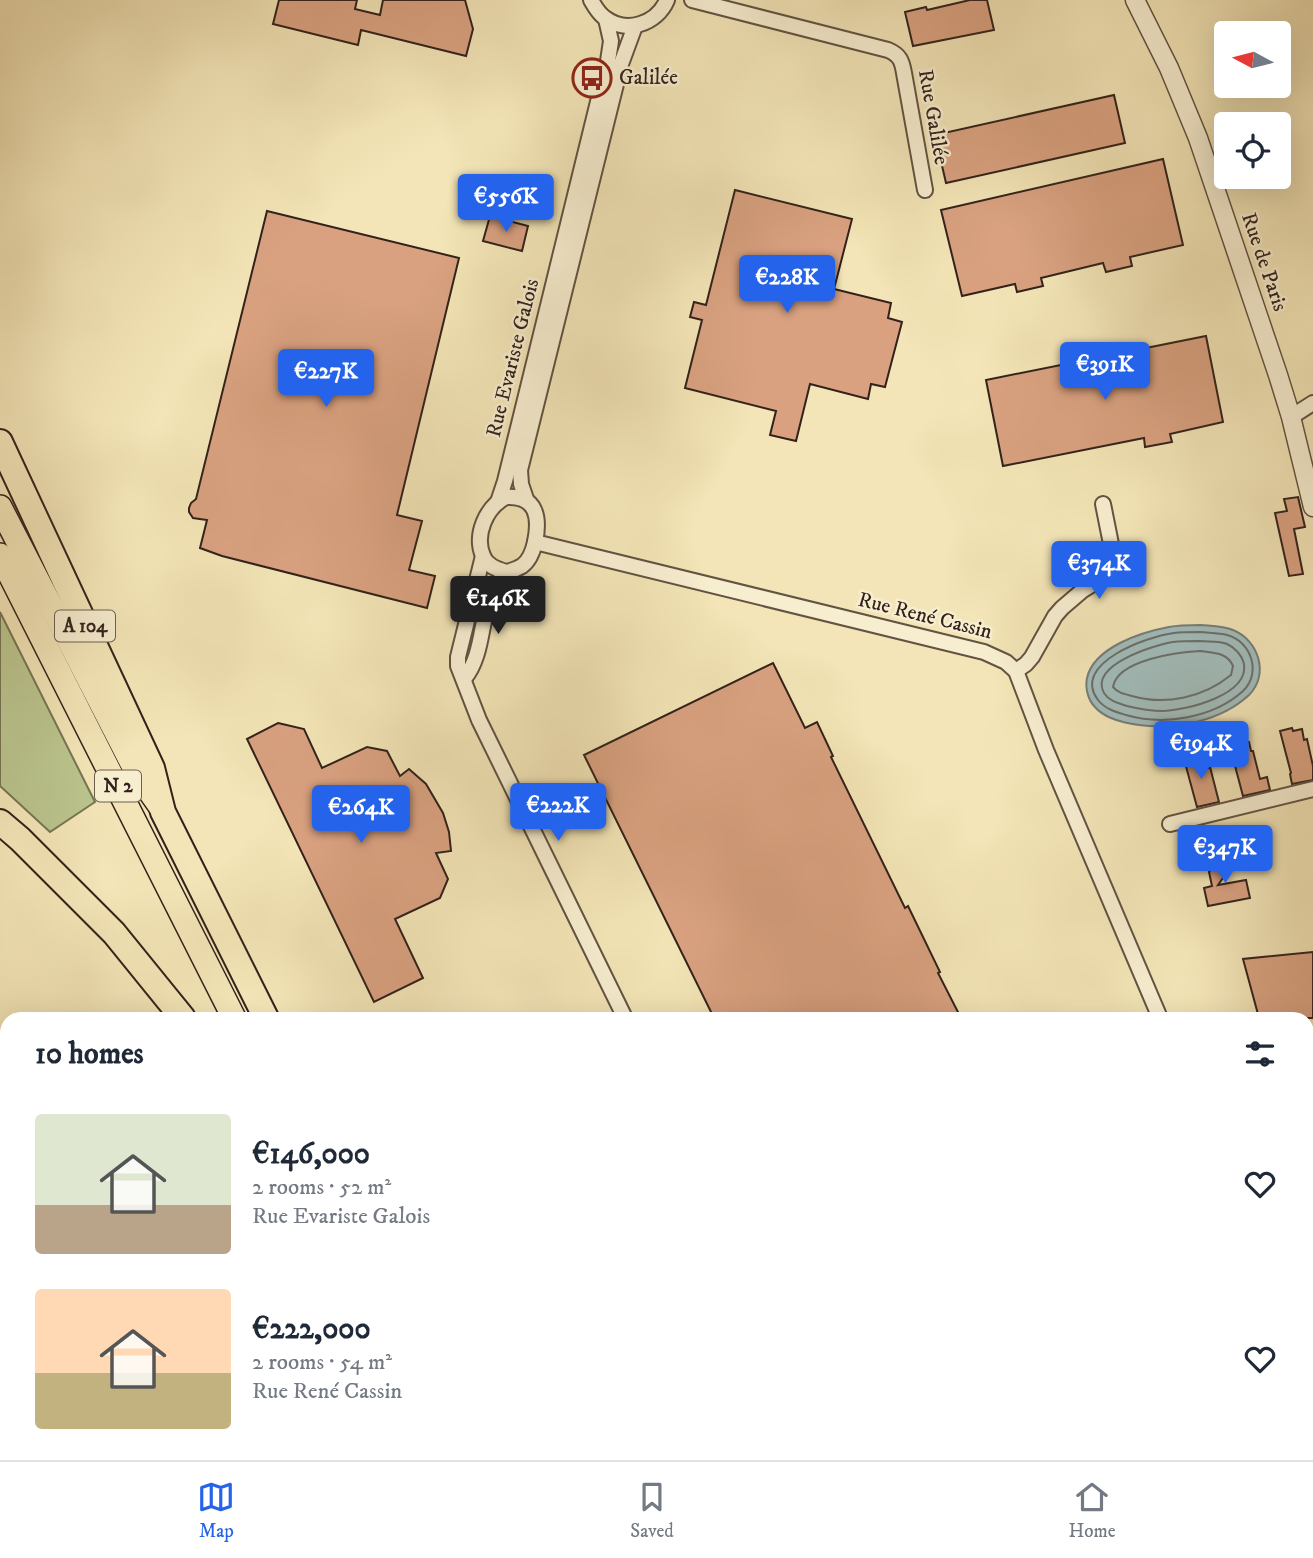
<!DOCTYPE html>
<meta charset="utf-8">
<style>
:root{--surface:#fff;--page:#f6f6f7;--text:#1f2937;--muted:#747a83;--line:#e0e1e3;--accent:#2563eb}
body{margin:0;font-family:"IM FELL DW Pica",serif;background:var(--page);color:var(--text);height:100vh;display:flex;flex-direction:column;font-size:26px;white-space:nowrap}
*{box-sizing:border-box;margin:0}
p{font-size:23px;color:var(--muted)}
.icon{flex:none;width:38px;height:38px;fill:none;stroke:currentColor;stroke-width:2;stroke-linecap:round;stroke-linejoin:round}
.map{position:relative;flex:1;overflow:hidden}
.sheet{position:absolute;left:0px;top:1012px;width:1314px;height:450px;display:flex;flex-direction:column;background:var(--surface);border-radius:21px 21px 0 0;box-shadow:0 7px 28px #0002}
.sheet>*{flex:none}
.needle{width:46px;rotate:277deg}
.tools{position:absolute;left:1214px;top:21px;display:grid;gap:14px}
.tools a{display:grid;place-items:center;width:77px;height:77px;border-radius:7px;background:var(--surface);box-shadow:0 7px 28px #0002;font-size:35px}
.price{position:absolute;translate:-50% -60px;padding:0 16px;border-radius:7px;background:var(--accent);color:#fff;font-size:23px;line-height:46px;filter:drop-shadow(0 2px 4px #0008)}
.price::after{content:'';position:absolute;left:50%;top:42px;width:21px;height:16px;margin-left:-10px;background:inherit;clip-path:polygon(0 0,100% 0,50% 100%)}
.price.on{background:#222;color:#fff}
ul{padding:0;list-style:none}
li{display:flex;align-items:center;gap:21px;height:175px;padding:0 35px}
li span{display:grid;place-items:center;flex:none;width:196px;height:140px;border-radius:7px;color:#555}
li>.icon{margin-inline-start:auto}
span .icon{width:84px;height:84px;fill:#fffc;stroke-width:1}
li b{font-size:30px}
h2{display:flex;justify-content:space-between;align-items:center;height:84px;padding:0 35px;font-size:30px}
.dock{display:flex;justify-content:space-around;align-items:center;height:98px;border-top:2px solid var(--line);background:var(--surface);font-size:19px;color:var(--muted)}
.dock a{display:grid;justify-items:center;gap:4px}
.dock .on{color:var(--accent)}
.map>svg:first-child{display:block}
</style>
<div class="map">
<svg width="1313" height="1460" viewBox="0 0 1313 1460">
<rect width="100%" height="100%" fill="#f3e5b7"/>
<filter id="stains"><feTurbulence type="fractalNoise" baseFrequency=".00286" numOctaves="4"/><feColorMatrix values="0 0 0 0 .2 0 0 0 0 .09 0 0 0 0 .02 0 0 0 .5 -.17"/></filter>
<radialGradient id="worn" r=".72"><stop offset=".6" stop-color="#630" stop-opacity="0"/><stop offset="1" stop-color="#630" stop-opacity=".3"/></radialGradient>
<g fill="#bbc58e" stroke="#767454" stroke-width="2">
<polygon points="0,612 95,802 50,832 0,786"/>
<polygon points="0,1100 7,1107 7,1435 0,1434"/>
<polygon points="16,1454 216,1454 215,1460 11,1460"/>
</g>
<g fill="#a1bcbb" stroke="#757e7b" stroke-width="2">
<path d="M1201 625C1211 626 1223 626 1233 630 1258 640 1270 674 1249 695 1221 721 1176 730 1139 725 1124 723 1105 719 1095 707 1088 700 1085 688 1087 678 1094 647 1142 632 1169 627 1179 625 1191 625 1201 625Z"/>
<polygon points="0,1166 7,1172 7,1296 0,1291"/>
</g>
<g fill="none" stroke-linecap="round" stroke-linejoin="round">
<g stroke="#6a6f6b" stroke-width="2">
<path d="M1200 632C1209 633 1219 633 1227 635 1251 641 1262 673 1243 691 1213 718 1164 726 1126 715 1116 712 1105 709 1098 700 1070 663 1149 636 1174 633 1182 632 1192 632 1200 632Z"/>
<path d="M1200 641C1208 642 1219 641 1227 644 1234 647 1242 655 1244 664 1249 695 1187 710 1164 711 1151 711 1139 709 1127 706 1118 703 1109 701 1104 693 1088 665 1155 645 1173 642 1182 641 1191 641 1200 641Z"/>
<path d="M1200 651C1213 653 1227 652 1233 666L1231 675C1204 697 1166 706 1132 696 1124 694 1118 693 1113 687 1117 660 1178 652 1200 651Z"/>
</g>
</g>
<g fill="#d9a180" stroke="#32221b" stroke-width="2">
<polygon points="279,0 357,0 355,9 380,15 383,0 465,0 473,29 466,56 361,30 358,45 273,24"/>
<polygon points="970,0 987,0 994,30 913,46 905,12 926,7 927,10"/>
<polygon points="1114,95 1125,143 946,183 935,135"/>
<polygon points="1163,159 1183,245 1130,257 1132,266 1106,272 1103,263 1041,278 1043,286 1017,292 1015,284 962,296 941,210"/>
<polygon points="735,190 852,219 834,289 891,303 888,318 902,322 885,387 871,384 868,399 810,384 796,441 770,435 776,411 685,388 702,320 690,317 694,302 706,305"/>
<polygon points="267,211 459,258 397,515 422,521 409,570 435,576 427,608 222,556 200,548 207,520 193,518 189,512 189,508 191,503 196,499"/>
<polygon points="490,216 528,226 522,251 483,241"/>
<polygon points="1206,336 1223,422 1170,434 1172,442 1145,447 1144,438 1003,466 986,380"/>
<polygon points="1298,497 1305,527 1294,529 1303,574 1289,576 1275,513 1287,511 1284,499"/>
<polygon points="773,663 805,728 817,722 833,756 831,757 905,908 908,906 940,972 938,973 961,1018 714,1018 584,755"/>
<polygon points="278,723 304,729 322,768 367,747 387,751 400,776 409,769 426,784 443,813 449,832 451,851 436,853 448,879 440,898 395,919 423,978 374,1002 247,739"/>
<polygon points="1292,728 1293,731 1302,729 1304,740 1307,739 1313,766 1313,780 1292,784 1290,774 1291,773 1280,731"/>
<polygon points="1249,742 1251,751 1253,751 1260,779 1267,777 1270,790 1243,796 1230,747"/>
<polygon points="1204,754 1208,768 1210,767 1219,802 1197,807 1184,759"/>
<polygon points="1221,854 1234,862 1218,885 1246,880 1250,898 1208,906 1204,888 1212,886 1209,872"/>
<polygon points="1313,952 1313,1018 1259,1018 1243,959"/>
</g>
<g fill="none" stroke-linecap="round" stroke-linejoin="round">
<g stroke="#625342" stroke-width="18">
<g id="minor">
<path d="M591 0C595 7 598 13 605 18 626 34 657 24 667 0"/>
<path d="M692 0 888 50C900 55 902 61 904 73L925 190"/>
<polyline points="1291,417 1313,403"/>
<path d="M506 497C537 495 540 518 535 542 533 551 529 561 522 566 517 569 511 571 506 572 497 569 487 566 483 556 474 535 486 507 506 497Z"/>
<polyline points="526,499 521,484 520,470 621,64 635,26"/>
<polyline points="498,502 505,481 608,61 611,41 606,19"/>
<polyline points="535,542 984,652 1006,662 1016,671 1046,750 1160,1018"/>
<polyline points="483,556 458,657 458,666 479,720 625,1018"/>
<polyline points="1016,671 1026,664 1032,657 1055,616 1062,608 1083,590 1104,577 1108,570 1113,554 1103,504"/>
<path d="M464 679C484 655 480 618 493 590 496 584 502 578 506 572"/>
<polyline points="1170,824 1313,789"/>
<polyline points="1307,1239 1313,1237"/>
<polyline points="838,1454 841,1460"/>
<polyline points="1180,1460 1193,1454"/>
</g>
</g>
<g stroke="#625342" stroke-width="21">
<polyline id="tertiary" points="1135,0 1169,68 1198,138 1278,375 1291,417 1313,507"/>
</g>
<g stroke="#32221b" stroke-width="26">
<g id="trunk">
<polyline points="0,507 138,775 160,806"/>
<polyline points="0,555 234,1018"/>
</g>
</g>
<g stroke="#32221b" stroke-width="28">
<g id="motorway">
<polyline points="0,442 152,768 163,812 266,1018"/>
<polyline points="0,822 20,839 114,933 183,1018"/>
<polyline points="442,1454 445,1460"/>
<polyline points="486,1454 488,1460"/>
</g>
</g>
<use href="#minor" stroke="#f7eed0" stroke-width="14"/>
<use href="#tertiary" stroke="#f7eed0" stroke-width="18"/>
<use href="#trunk" stroke="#f3e5b7" stroke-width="23"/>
<use href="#motorway" stroke="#f3e5b7" stroke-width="24"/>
</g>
<defs>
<g id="bus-ring" transform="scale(2.0125)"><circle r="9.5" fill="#f7eed0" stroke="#8f2418" stroke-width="1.5"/><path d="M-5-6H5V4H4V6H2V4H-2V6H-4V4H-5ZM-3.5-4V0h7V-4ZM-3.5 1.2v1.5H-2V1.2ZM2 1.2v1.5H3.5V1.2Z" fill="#8f2418"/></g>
</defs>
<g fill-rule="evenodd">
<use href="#bus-ring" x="592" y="78"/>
</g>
<g text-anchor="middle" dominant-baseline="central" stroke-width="5" stroke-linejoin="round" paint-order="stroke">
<g fill="#f7eed0" stroke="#6d5f51" stroke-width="2">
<rect x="55" y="610.5" width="60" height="31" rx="5"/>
<rect x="95" y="770.5" width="46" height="31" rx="5"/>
</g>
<g font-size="19" font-weight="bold" fill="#32221b">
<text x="85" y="626">A 104</text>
<text x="118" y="786">N 2</text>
</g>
<g font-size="21" fill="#32221b" stroke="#f7eed0" text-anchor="start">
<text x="619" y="78">Galilée</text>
</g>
<g font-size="21" fill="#32221b" stroke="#f7eed0">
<text transform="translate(933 117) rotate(80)">Rue Galilée</text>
<text transform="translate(1264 262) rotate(71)">Rue de Paris</text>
<text transform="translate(513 358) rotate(-76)">Rue Evariste Galois</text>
<text transform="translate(925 616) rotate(14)">Rue René Cassin</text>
</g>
</g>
<rect width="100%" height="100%" filter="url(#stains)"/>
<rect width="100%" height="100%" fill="url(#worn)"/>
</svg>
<div class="tools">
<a><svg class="needle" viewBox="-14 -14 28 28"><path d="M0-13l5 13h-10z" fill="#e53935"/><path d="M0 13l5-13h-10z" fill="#747a83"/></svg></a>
<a><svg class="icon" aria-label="locate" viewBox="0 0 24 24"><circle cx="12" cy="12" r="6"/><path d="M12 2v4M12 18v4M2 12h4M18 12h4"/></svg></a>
</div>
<b class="price" style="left:506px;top:234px">€556K</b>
<b class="price" style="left:787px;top:315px">€228K</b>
<b class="price" style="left:1105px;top:402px">€391K</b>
<b class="price" style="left:326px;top:409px">€227K</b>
<b class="price" style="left:1099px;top:601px">€374K</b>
<b class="price on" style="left:498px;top:636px">€146K</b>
<b class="price" style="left:1201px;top:781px">€194K</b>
<b class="price" style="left:558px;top:843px">€222K</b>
<b class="price" style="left:361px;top:845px">€264K</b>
<b class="price" style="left:1225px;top:885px">€347K</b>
<section class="sheet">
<h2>10 homes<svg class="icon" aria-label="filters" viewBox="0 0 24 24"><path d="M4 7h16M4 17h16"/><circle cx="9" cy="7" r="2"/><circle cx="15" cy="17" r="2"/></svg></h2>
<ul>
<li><span style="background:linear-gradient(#dfe7d0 65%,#b9a48a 0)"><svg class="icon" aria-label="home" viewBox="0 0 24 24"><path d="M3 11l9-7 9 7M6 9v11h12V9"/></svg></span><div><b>€146,000</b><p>2 rooms · 52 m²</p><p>Rue Evariste Galois</p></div><svg class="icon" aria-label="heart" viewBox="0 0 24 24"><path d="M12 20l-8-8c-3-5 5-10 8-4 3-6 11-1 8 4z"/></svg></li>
<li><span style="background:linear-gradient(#ffd9b3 60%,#c2b280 0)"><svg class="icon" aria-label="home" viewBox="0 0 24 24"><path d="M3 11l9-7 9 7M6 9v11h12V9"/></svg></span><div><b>€222,000</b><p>2 rooms · 54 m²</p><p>Rue René Cassin</p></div><svg class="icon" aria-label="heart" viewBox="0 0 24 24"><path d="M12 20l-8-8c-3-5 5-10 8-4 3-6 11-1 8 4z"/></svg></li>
</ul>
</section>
</div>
<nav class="dock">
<a class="on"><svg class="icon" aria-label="map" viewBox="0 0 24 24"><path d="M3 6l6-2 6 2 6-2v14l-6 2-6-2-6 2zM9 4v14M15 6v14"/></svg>Map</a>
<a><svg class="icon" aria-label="saved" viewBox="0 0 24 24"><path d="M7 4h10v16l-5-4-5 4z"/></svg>Saved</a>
<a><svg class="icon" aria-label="home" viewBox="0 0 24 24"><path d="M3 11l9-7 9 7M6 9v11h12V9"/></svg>Home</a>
</nav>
